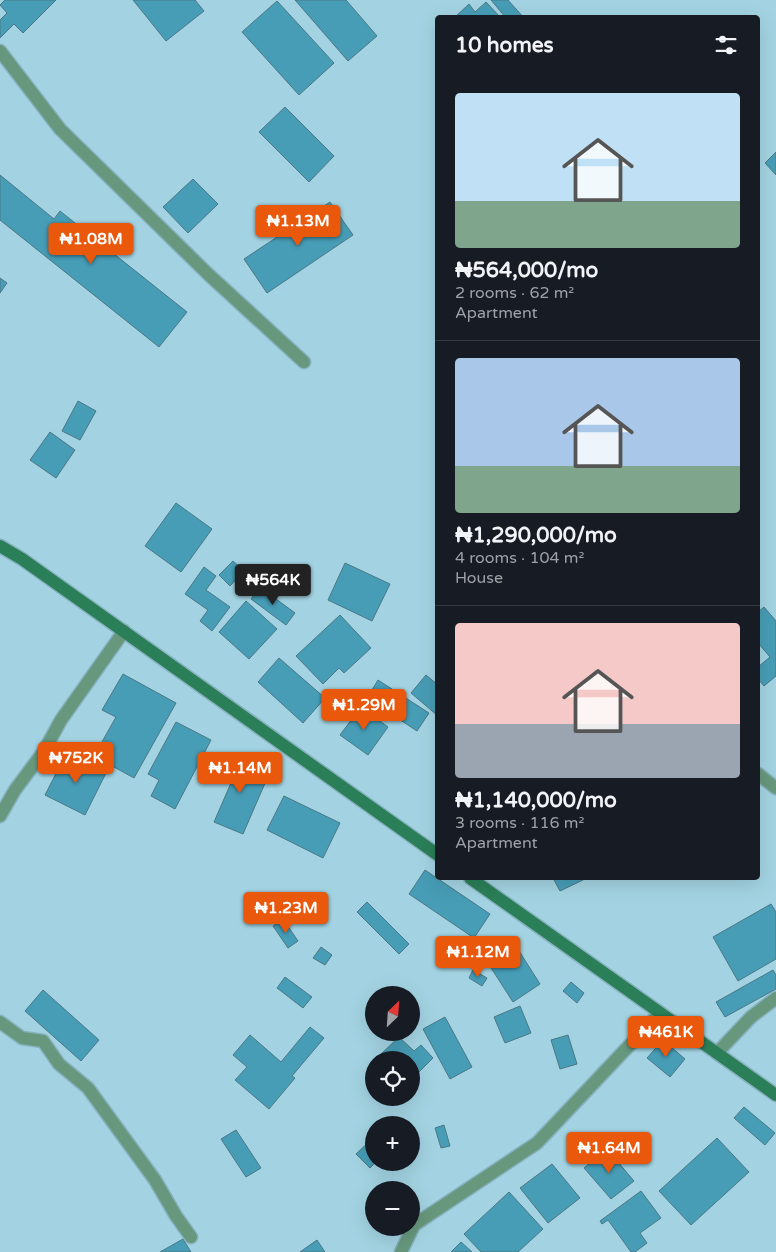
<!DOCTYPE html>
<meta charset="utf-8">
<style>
:root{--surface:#171b24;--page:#20242c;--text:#f1f3f6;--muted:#9ea1a6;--line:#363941;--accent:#ea580c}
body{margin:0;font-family:"Varela Round",sans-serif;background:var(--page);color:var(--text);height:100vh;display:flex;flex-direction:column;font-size:19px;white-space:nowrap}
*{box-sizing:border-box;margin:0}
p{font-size:16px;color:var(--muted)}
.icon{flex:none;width:28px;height:28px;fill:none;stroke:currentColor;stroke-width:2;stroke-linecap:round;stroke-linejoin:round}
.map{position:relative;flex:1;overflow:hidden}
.drawer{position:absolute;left:435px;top:15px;width:325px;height:865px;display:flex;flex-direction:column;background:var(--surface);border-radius:5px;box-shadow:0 5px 20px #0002}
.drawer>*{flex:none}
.needle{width:32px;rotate:25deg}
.controls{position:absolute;left:365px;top:986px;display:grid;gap:10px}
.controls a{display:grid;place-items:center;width:55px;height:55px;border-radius:50%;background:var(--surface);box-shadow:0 5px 20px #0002;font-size:25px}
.price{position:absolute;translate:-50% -42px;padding:0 11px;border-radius:5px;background:var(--accent);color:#fff;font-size:16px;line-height:32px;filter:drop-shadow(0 1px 2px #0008)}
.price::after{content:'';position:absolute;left:50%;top:30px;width:15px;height:11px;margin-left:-8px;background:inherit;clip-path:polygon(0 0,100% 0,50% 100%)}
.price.current{background:#222;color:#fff}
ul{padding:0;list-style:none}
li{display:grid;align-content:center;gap:10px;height:265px;padding:0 20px}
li+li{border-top:1px solid var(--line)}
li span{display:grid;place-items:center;height:155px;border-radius:5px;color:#555}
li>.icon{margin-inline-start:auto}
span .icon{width:90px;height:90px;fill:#fffc;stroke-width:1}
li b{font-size:21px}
h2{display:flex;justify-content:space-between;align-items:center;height:60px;padding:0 20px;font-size:21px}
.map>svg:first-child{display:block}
</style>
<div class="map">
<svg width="776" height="1252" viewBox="0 0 776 1252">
<rect width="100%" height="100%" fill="#a3d3e2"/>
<g fill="#479db6" stroke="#4b7886">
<polygon points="5,0 56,0 23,33 14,24 0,38 0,20 7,13 0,5"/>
<polygon points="133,0 195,0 204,11 166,41"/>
<polygon points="295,0 346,0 377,36 348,61"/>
<polygon points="491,0 508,0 524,18 506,18"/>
<polygon points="277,1 334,63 299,95 242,32"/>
<polygon points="486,2 501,18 454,18 469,4 475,12"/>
<polygon points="285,107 334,156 309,182 259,132"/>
<polygon points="776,152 776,175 765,163"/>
<polygon points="0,175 54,219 60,211 187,312 159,347 0,220"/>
<polygon points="193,179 218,204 188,233 163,207"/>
<polygon points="330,202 353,235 267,293 244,259"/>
<polygon points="0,278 7,283 0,293"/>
<polygon points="78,401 96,411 80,440 62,431"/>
<polygon points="50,432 75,450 56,478 30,460"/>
<polygon points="176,503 212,529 181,572 145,546"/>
<polygon points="233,561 244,571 230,586 219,575"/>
<polygon points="345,563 390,584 372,621 328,600"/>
<polygon points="204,567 216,576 206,590 230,607 212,631 200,621 208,610 185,594"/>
<polygon points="260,587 295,613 286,625 251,599"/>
<polygon points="246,601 277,629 249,659 219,632"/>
<polygon points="764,607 776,621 776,676 764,686 758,679 758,667 770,657 758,643 758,612"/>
<polygon points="340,615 371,648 344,673 339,668 323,684 296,656"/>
<polygon points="279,658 325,698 303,723 258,682"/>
<polygon points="123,674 176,703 134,778 94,756 116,717 102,710"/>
<polygon points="426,675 438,685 438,716 411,693"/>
<polygon points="378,680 429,713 417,731 367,698"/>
<polygon points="361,707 388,727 368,755 340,735"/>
<polygon points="176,722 211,740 175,809 151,796 159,780 148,774"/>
<polygon points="67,752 106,773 85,815 45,795"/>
<polygon points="227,756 269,774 243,834 214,822 231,783 218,777"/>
<polygon points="284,796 340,823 323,858 267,830"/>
<polygon points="425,870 490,914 474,938 409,894"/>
<polygon points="553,878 587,878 560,891"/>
<polygon points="367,902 409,944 399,954 357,912"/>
<polygon points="771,904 776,912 776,959 738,981 713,937"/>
<polygon points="283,919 298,941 288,948 273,926"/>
<polygon points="514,943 540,984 513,1002 486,960"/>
<polygon points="321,947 332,955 325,965 313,958"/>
<polygon points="473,970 487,978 482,986 469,978"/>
<polygon points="773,970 776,975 776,989 725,1017 716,1002"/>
<polygon points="285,977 312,997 303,1008 277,988"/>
<polygon points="571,982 584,993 577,1003 563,991"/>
<polygon points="43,990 99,1040 81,1061 25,1011"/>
<polygon points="520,1006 531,1033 505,1043 494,1017"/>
<polygon points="445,1017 472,1067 450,1079 423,1029"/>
<polygon points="310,1027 324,1038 292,1076 295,1078 269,1109 235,1080 247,1067 233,1055 250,1035 281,1062"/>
<polygon points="568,1035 577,1064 560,1069 551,1040"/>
<polygon points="399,1037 414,1051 421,1045 433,1058 411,1080 411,1060 387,1060 381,1054"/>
<polygon points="663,1040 685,1059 670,1077 647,1058"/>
<polygon points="744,1107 775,1133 765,1145 734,1118"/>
<polygon points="444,1125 450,1146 441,1148 435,1128"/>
<polygon points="236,1130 261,1168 246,1177 221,1139"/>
<polygon points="374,1137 374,1162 376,1162 370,1168 356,1154"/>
<polygon points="717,1138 749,1172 691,1225 659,1191"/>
<polygon points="607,1149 634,1181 611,1199 584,1168"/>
<polygon points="552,1164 580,1198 548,1223 520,1188"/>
<polygon points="641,1191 661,1218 640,1233 647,1243 635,1252 631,1252 608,1220 602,1224 600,1221"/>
<polygon points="509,1192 543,1229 518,1252 481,1252 464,1234"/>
<polygon points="183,1239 191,1252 160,1252"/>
<polygon points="317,1240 325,1252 300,1252"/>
<polygon points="461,1242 472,1252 451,1252"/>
</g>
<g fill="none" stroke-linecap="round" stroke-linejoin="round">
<g stroke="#87b1be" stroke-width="15">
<g id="street">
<polyline points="0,51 60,129 208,274 304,362"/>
<polyline points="758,774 776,788"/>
<polyline points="0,816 15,790 44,751 61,720 124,631"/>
<polyline points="0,1022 22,1038 43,1041 59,1064 88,1088 155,1180 176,1216 191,1237"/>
<polyline points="717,1053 751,1017 776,998"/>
<polyline points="401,1252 414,1225 537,1143 660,1013"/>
</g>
</g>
<g stroke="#87b1be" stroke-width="15">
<g id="secondary">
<polyline points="0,546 22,559 438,855"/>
<polyline points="470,878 776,1095"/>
</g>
</g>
<use href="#street" stroke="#67987d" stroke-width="12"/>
<use href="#secondary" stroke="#2a7f58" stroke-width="12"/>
</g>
</svg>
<div class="controls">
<a><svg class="needle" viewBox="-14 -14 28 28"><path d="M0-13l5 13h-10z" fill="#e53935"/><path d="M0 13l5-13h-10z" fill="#9ea1a6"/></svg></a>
<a><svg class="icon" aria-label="locate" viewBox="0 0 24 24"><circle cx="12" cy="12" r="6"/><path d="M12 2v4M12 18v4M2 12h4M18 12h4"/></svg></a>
<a>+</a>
<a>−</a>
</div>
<b class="price" style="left:298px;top:247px">₦1.13M</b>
<b class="price" style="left:91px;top:265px">₦1.08M</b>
<b class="price current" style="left:273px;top:606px">₦564K</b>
<b class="price" style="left:364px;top:731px">₦1.29M</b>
<b class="price" style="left:76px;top:784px">₦752K</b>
<b class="price" style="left:240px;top:794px">₦1.14M</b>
<b class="price" style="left:286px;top:934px">₦1.23M</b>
<b class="price" style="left:478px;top:978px">₦1.12M</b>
<b class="price" style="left:666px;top:1058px">₦461K</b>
<b class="price" style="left:609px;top:1174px">₦1.64M</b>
<section class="drawer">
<h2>10 homes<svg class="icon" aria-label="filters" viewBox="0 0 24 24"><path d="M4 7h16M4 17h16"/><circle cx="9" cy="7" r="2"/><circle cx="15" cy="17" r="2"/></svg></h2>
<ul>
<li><span style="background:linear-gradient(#bfe0f5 70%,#7fa58c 0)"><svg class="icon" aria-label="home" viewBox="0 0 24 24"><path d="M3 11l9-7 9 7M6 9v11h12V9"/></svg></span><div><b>₦564,000/mo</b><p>2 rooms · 62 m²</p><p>Apartment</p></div></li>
<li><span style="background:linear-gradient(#a9c7e8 70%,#7fa58c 0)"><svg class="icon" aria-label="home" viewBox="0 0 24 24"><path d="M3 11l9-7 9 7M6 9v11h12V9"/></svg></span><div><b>₦1,290,000/mo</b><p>4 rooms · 104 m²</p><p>House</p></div></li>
<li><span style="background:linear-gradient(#f6c9c9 65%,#9aa5b1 0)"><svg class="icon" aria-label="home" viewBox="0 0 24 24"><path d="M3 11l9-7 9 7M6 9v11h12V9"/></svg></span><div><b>₦1,140,000/mo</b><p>3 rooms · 116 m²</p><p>Apartment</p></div></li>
</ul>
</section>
</div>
